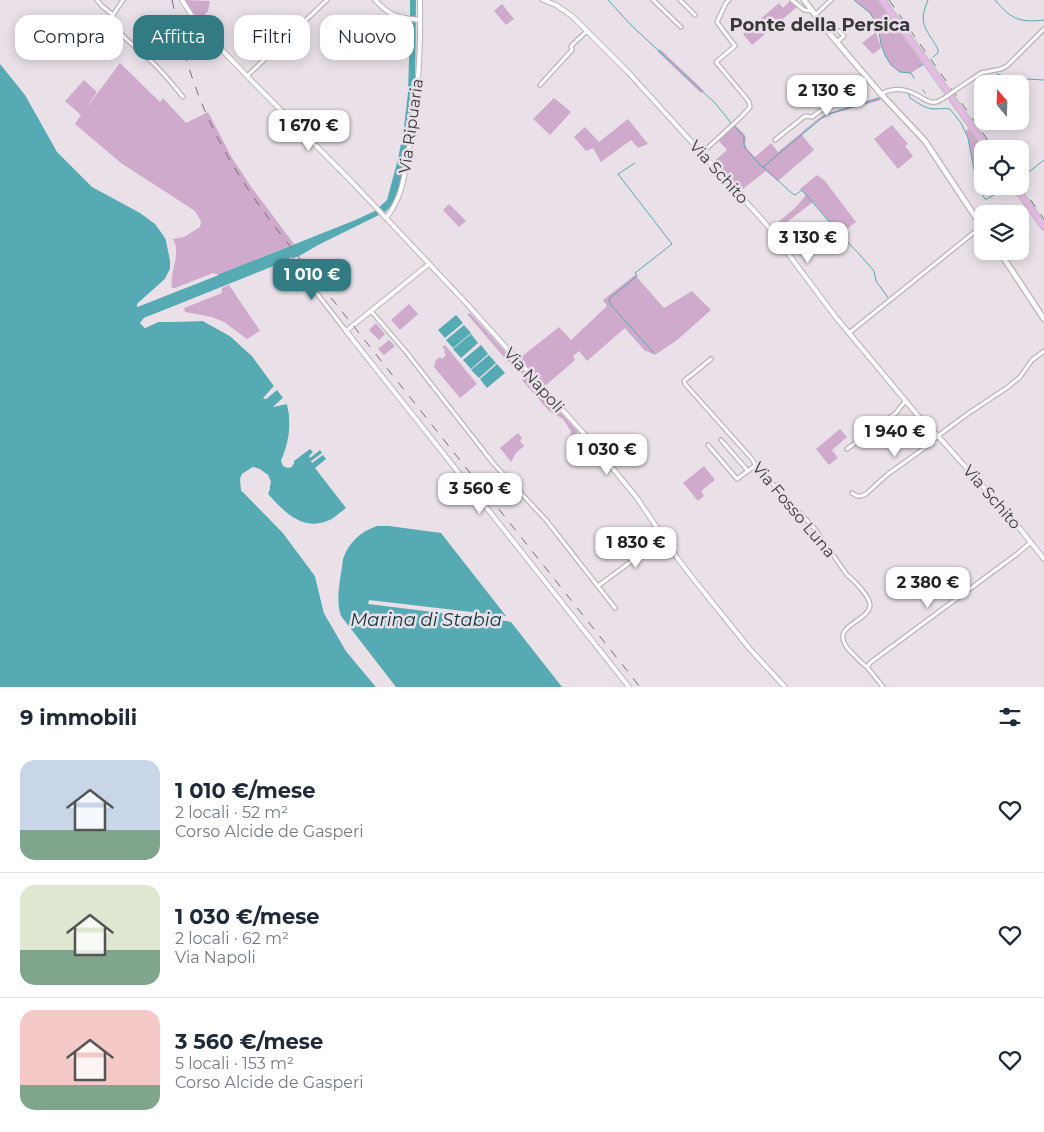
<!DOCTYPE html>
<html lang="it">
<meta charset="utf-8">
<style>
:root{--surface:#fff;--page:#f6f6f7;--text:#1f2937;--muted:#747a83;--line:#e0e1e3;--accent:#337b83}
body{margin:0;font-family:Montserrat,sans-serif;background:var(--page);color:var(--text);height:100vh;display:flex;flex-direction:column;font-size:19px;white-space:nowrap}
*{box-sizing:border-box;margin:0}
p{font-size:16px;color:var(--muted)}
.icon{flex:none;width:28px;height:28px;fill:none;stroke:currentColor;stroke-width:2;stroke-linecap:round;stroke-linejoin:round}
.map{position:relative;height:687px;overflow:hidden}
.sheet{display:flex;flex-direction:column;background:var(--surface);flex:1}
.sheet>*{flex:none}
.top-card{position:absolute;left:15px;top:15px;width:500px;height:45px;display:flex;gap:10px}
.needle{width:32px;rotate:341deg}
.fabs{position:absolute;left:974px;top:75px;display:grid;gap:10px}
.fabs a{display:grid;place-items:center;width:55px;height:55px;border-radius:10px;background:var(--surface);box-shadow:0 2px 12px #0003;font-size:25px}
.price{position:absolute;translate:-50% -42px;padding:0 11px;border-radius:10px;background:#fff;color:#222;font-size:16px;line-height:32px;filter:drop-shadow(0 1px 2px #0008)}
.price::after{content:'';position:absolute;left:50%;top:30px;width:15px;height:11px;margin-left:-8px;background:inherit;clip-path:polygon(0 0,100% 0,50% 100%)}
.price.selected{background:var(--accent);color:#fff}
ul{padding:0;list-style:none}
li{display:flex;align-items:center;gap:15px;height:125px;padding:0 20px}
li+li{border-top:1px solid var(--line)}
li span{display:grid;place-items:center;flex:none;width:140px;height:100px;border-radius:15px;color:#555}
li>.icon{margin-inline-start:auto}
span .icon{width:60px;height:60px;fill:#fffc;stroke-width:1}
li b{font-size:21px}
h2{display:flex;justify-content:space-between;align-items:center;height:60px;padding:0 20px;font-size:21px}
.pill{padding:0 18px;border-radius:15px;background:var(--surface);box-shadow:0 2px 12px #0003;font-size:18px;line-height:45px}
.pill.selected{background:var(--accent);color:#fff}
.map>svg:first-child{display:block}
</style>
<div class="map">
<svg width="1044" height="687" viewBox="0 0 1044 687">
<rect width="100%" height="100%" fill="#e9e0e8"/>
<g fill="#cfaacc">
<polygon points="185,0 210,1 208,11 201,20 194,13"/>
<polygon points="854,0 879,0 924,64 911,73 900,72 891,65 885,55 881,44 878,26 870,13"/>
<polygon points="790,1 797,7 752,45 743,34 779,3 783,8"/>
<polygon points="502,4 514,19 506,25 494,11"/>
<polygon points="876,32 881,48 873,54 862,43"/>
<polygon points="660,49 704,91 701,93 657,51"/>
<path d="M120 63 160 102 163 98 186 123 208 112 232 158 252 188 294 244 219 275 213 273 175 288H172C169 271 182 255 173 239L184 237 200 227 201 221 195 211 121 163 75 124 81 115 65 101 84 80 97 92 85 110Z"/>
<polygon points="878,97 881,100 828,115 817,122 802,135 814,150 778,181 766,171 739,192 712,163 727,150 718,140 735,125 745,135 746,138 745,144 747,149 755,157 771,143 778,152 819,118 826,114"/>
<polygon points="554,98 571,112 550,135 533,119"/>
<polygon points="628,119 648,144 638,148 631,140 601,162 593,148 586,151 574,137 585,127 599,142"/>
<polygon points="892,125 908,144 905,146 913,156 898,169 874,139"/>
<polygon points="970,128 984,149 982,149 982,181 977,185 968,138 965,131"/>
<polygon points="817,175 825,181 856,222 840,234 813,202 774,232 771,228 795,208 806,195 800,189"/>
<polygon points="449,204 466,221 459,227 443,210"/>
<polygon points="635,275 664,308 692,291 711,310 677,340 655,355 644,350 625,328 587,361 579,351 573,356 575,360 545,386 520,358 559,327 571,340 607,306 603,300"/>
<polygon points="229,285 260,331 247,339 224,322 212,317 185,312 184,308 222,293 222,288"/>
<polygon points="409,304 418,314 400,330 391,320"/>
<polygon points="470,313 578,432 576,434 578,437 573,441 575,445 570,453 571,431 563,419 549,411 522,380 523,374 519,370 515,370 467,314"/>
<polygon points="376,323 385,334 379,340 369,330"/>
<polygon points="389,340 395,346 384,355 378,349"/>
<polygon points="445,345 477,384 460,398 434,367 436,360 440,357 442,359 446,355 444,352 445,350 442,347"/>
<polygon points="840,429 847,437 832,450 838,458 829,465 816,449"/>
<polygon points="518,433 522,438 520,441 524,446 516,453 511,462 500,448"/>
<polygon points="704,466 715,480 701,491 704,496 698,501 683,483"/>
<polygon points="653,527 660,537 646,546 639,537"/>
</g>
<g fill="#55aab3">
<path d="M410 0H416L415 92 412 120 399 188 396 198 391 206 385 212 318 245 301 255 144 318 140 323 145 328 158 322 203 321 230 336 252 356 274 386 264 398 266 399 277 390 283 398 274 406 287 404C292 423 289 442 281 461L288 468 294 464V461L310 449 313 452 309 456 310 458 320 450 322 453 311 461 312 463 323 455 326 459 315 468 346 508C340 512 334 519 327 521 301 531 284 511 268 494L270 489 268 475 253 467 242 474 241 490 283 533 315 576 324 613 346 651 376 687H0V64L25 95 57 152 92 187 140 213 155 224 163 235 166 240 170 260V269L165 279 137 304V307L353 221 375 211 387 200 398 159 404 128 408 93 410 28Z"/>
<polygon points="456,315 463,323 445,338 438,330"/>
<polygon points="464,325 471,333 453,348 446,340"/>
<polygon points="471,334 478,343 461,358 453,349"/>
<polygon points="481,345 488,354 471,369 463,360"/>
<polygon points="489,355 496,363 479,378 471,370"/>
<polygon points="497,364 505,373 487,388 480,379"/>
<path d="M377 526H389L441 533 506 616V621L511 622 562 687H396L341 616C335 598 341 578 343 559 349 542 360 532 377 526Z"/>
</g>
<g fill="#e9e0e8">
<polygon points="166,240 169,240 173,259 172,269 167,280 144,301 216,274 219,275 137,307 137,304 165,279 170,269 170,260"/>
<polygon points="222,288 222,290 146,320 143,323 145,325 158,319 203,319 231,333 254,355 276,384 277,387 274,389 277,388 279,388 266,399 263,398 274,386 252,356 230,336 203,321 158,322 145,328 140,323 144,318"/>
<polygon points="285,396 285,399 282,402 287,401 289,403 292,413 292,434 287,453 283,461 285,464 288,465 294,461 292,467 288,468 283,466 281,461 285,452 290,434 289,414 287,404 273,407"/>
<polygon points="253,467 260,469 268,475 271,482 268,494 266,495 265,494 268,483 266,476 259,471 253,470 244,476 242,480 243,489 284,531 317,574 327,612 348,650 378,687 376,687 346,651 324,613 315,576 283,533 241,490 240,479 242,474"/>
<polygon points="369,600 506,616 506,621 368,604"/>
</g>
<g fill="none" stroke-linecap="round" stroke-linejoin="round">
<g stroke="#55aab3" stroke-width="1">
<polyline points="608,0 632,26 716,104 731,123"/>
<polyline points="854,0 870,13 878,26 881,44 885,55 891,65 900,72 911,73 914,78"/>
<path d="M928 0C921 18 921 23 932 39 934 43 937 46 938 50V53L933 57"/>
<path d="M995 0C1011 19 1019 23 1044 20"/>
<polyline points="919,67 924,64"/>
<path d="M997 74C1012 79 1028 79 1044 80"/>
<polyline points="923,90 925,93"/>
<path d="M909 94 910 98C918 103 924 108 933 109 939 109 944 108 950 109L961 123 968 138 977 185 985 199H987L1007 187"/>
<polyline points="734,126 744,137 744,145 745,148 761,166 763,167 823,117 829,114 881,98"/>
<polyline points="635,163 618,174 672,244 635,273 637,276 609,299 610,304 654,353"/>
<polyline points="763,167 793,194 795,195 802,190 839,233 860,255 874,271 876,281 889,299 890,298"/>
<polyline points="1020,179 1044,160"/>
</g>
<g stroke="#bcb3bb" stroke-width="5.5">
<g id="minor">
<polyline points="97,0 102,6 113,15"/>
<path d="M123 0 111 18C118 36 138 48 151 61 163 72 173 85 183 97"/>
<polyline points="653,0 681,27"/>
<polyline points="680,0 695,15"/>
<polyline points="792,0 804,10 811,11"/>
<polyline points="815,15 831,0"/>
<polyline points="837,42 844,36 839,31"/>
<polyline points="247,76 327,0"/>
<polyline points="540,85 572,50 571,46 587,31"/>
<polyline points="957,89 981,73 1001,69 1007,66 1044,29"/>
<path d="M881 94C891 88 904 88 915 94 922 97 928 104 936 102 940 101 944 98 947 96"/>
<polyline points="775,140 805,116 812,117 858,83 860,83 867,78"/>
<polyline points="702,153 741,117 750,107 749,102 746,98 716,62 735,46 717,22 726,3 729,0"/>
<polyline points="291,260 346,331"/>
<polyline points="371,311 407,353 493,463 546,520 615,608"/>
<polyline points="849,333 982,226"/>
<path d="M711 359 684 381 685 384 752 459 756 466 815 529 847 575C854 580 870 597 870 605 869 623 826 625 850 651 855 656 860 662 867 667"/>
<polyline points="721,440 748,471"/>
<polyline points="708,445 737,479 756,465"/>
<polyline points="847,449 896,413 902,405 906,401"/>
<polyline points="852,493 857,496 861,496 866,494 888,474 926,447 938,436 966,415 1008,387 1020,377 1032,360 1044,351"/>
<polyline points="598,586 663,538"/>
<polyline points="883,687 867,667 871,662 1017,554 1031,542"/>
</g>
</g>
<g stroke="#bcb3bb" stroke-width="6">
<g id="tertiary">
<polyline points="182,0 194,19 202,29 247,76 353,183 467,304 586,436 637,498 678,559 695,581 749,648 785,687"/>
<path d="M375 0C391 17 398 18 420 20"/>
<polyline points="543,0 556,5 572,16 629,73 766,224 834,315 924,423 938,436 1013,520 1044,559"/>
<path d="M386 218C402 198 404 178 408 154 418 103 421 52 420 0"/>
<polyline points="429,264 346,331 629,687"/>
</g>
</g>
<g stroke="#bcb3bb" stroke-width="7">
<g id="secondary">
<polyline points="804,0 830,34 881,94 925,141 982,227"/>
<polyline points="999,251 1044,319"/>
</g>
</g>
<g stroke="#c4c3c4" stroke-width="8">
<g id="trunk">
<polyline points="882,0 988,149"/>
<polyline points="1015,186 1044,227"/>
</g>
</g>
<use href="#minor" stroke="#fff" stroke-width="3"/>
<use href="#tertiary" stroke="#fff" stroke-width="4"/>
<use href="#secondary" stroke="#fff" stroke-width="4.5"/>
<use href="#trunk" stroke="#e8b8e6" stroke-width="5"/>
<g stroke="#746f74" stroke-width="1" stroke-dasharray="9 9" stroke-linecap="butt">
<path d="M172 0C178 26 183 52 192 77 213 140 246 190 286 241L640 687"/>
<polyline points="889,0 994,149"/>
<polyline points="1020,185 1044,219"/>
</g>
<g stroke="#bcb3bb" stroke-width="5.5" stroke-linecap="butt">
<polyline id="minor-bridge" points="947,96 957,89"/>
</g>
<use href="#minor-bridge" stroke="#fff" stroke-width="3"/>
</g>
<g text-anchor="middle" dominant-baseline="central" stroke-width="5" stroke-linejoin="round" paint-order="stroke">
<g font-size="16" fill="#3a373a" stroke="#e9e0e8">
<text transform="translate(411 126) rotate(-82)">Via Ripuaria</text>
<text transform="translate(719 172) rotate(48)">Via Schito</text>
<text transform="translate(534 380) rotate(48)">Via Napoli</text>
<text transform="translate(992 497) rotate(49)">Via Schito</text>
<text transform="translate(794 510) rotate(50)">Via Fosso Luna</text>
</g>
<g font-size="18" font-weight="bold" fill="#3a373a" stroke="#e9e0e8">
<text x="820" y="25">Ponte della Persica</text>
</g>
<g font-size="18" font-style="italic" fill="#0c363a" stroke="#e9e0e8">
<text x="426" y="620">Marina di Stabia</text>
</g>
</g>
</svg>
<div class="fabs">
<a><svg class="needle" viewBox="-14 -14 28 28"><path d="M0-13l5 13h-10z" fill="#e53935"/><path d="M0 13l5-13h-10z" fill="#747a83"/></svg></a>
<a><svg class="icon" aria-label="locate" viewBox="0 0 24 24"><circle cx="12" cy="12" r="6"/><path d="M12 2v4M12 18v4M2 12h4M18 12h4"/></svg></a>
<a><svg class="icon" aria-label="layers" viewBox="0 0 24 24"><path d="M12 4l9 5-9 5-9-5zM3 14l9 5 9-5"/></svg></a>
</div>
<b class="price" style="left:827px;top:117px">2 130 €</b>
<b class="price" style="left:309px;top:152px">1 670 €</b>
<b class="price" style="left:808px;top:264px">3 130 €</b>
<b class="price selected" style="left:312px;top:301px">1 010 €</b>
<b class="price" style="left:895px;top:458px">1 940 €</b>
<b class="price" style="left:607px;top:476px">1 030 €</b>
<b class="price" style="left:480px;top:515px">3 560 €</b>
<b class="price" style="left:636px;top:569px">1 830 €</b>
<b class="price" style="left:928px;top:609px">2 380 €</b>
<div class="top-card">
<a class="pill">Compra</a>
<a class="pill selected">Affitta</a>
<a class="pill">Filtri</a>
<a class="pill">Nuovo</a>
</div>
</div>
<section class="sheet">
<h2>9 immobili<svg class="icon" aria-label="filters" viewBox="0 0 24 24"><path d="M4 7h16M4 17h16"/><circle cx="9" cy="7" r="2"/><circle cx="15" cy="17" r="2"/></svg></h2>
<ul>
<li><span style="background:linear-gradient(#c9d6e8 70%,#7fa58c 0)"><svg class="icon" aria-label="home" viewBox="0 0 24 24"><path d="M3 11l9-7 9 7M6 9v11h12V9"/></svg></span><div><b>1 010 €/mese</b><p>2 locali · 52 m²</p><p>Corso Alcide de Gasperi</p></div><svg class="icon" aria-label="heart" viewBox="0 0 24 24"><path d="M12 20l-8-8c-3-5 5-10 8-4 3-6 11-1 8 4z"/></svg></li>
<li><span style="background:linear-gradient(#dfe7d0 65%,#7fa58c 0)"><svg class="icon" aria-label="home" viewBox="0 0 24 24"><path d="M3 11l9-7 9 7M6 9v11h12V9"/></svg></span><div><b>1 030 €/mese</b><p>2 locali · 62 m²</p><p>Via Napoli</p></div><svg class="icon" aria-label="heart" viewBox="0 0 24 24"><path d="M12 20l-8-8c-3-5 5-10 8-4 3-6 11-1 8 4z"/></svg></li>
<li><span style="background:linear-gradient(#f6c9c9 75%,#7fa58c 0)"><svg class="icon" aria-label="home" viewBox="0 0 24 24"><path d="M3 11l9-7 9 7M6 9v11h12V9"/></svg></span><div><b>3 560 €/mese</b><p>5 locali · 153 m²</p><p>Corso Alcide de Gasperi</p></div><svg class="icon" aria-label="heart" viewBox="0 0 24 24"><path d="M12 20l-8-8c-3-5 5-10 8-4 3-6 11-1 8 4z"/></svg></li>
</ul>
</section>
